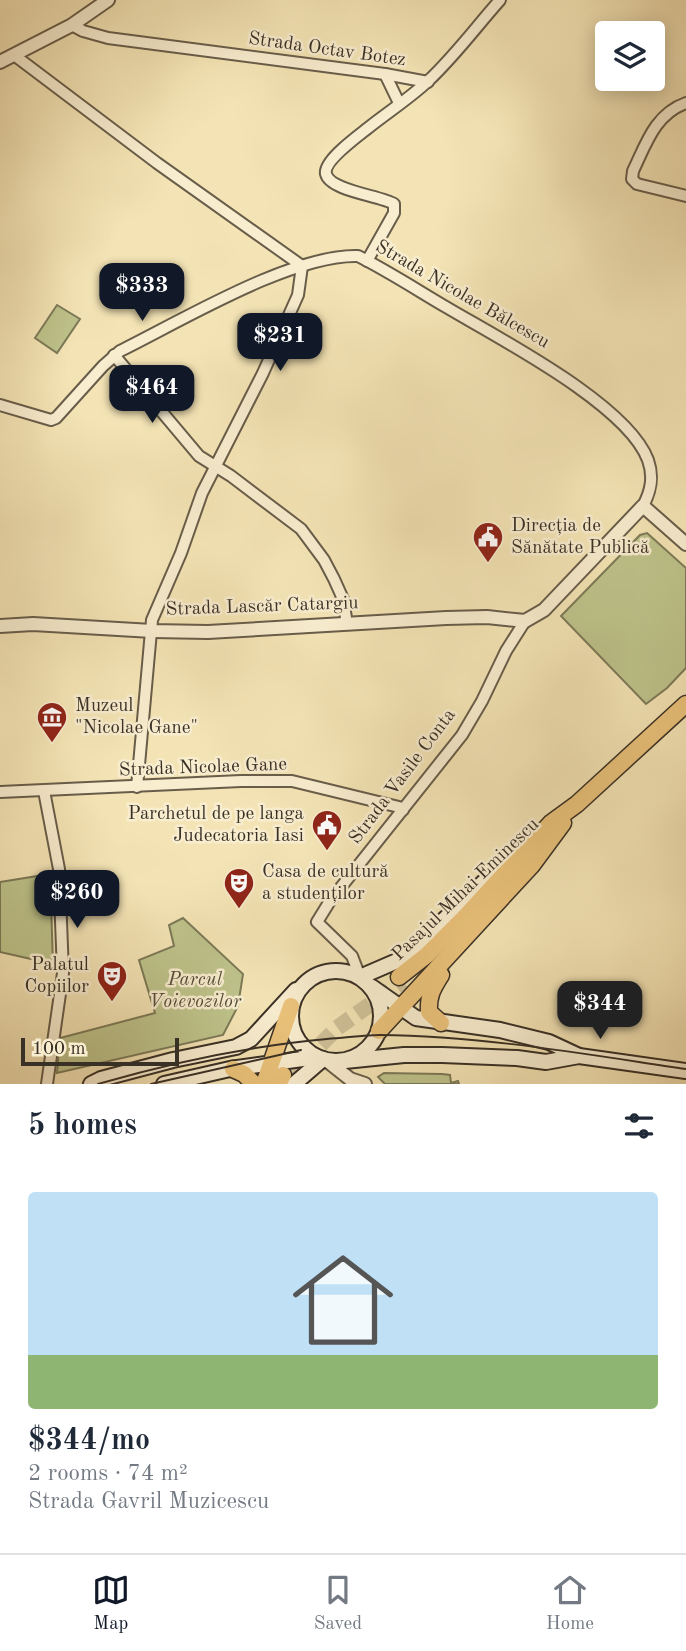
<!DOCTYPE html>
<meta charset="utf-8">
<style>
:root{--surface:#fff;--page:#f6f6f7;--text:#1f2937;--muted:#747a83;--line:#e0e1e3;--accent:#111827}
body{margin:0;font-family:"Old Standard TT",serif;background:var(--page);color:var(--text);height:100vh;display:flex;flex-direction:column;font-size:26px;white-space:nowrap}
*{box-sizing:border-box;margin:0}
p{font-size:23px;color:var(--muted)}
.icon{flex:none;width:38px;height:38px;fill:none;stroke:currentColor;stroke-width:2;stroke-linecap:round;stroke-linejoin:round}
.map{position:relative;height:1084px;overflow:hidden}
.side{display:flex;flex-direction:column;background:var(--surface);flex:1}
.side>*{flex:none}
.fabs{position:absolute;left:595px;top:21px;display:grid;gap:14px}
.fabs a{display:grid;place-items:center;width:70px;height:70px;border-radius:7px;background:var(--surface);box-shadow:0 4px 18px #0003;font-size:35px}
.scale{position:absolute;left:21px;bottom:18px;width:158px;box-sizing:border-box;padding-left:7px;border:4px solid #393026;border-top:0;font-size:19px;line-height:24px;white-space:nowrap;color:#393026;-webkit-text-stroke:5px #f8edcf;paint-order:stroke}
.price{position:absolute;translate:-50% -60px;padding:0 16px;border-radius:14px;background:var(--accent);color:#fff;font-size:23px;line-height:46px;filter:drop-shadow(0 2px 4px #0008)}
.price::after{content:'';position:absolute;left:50%;top:42px;width:21px;height:16px;margin-left:-10px;background:inherit;clip-path:polygon(0 0,100% 0,50% 100%)}
.price.current{background:#222;color:#fff}
ul{padding:0;list-style:none}
li{display:grid;align-content:center;gap:14px;height:371px;padding:0 28px}
li span{display:grid;place-items:center;height:217px;border-radius:7px;color:#555}
li>.icon{margin-inline-start:auto}
span .icon{width:126px;height:126px;fill:#fffc;stroke-width:1}
li b{font-size:30px}
h2{display:flex;justify-content:space-between;align-items:center;height:84px;padding:0 28px;font-size:30px}
.tabs{display:flex;justify-content:space-around;align-items:center;height:98px;border-top:2px solid var(--line);background:var(--surface);font-size:19px;color:var(--muted)}
.tabs a{display:grid;justify-items:center;gap:4px}
.tabs .current{color:var(--accent)}
.map>svg:first-child{display:block}
</style>
<div class="map">
<svg width="686" height="1084" viewBox="0 0 686 1084">
<rect width="100%" height="100%" fill="#f4e4b5"/>
<filter id="stains"><feTurbulence type="fractalNoise" baseFrequency=".00286" numOctaves="4"/><feColorMatrix values="0 0 0 0 .2 0 0 0 0 .09 0 0 0 0 .02 0 0 0 .5 -.17"/></filter>
<radialGradient id="worn" r=".72"><stop offset=".6" stop-color="#630" stop-opacity="0"/><stop offset="1" stop-color="#630" stop-opacity=".3"/></radialGradient>
<g fill="#bec38b" stroke="#7c7a58" stroke-width="2">
<polygon points="57,305 80,319 57,353 35,338"/>
<polygon points="647,533 686,568 686,668 667,688 646,704 561,616 640,535"/>
<polygon points="50,874 53,964 0,952 0,882"/>
<polygon points="183,918 243,974 238,1006 223,1035 57,1073 60,1038 155,1013 139,960 174,946 169,925"/>
<polygon points="384,1073 442,1074 450,1075 451,1083 458,1081 459,1084 385,1084 378,1077"/>
</g>
<g fill="none" stroke-linecap="round" stroke-linejoin="round">
<polyline stroke="#cfc098" stroke-width="16" stroke-dasharray="16 8" stroke-linecap="butt" points="287,1079 337,1028 403,981"/>
<g stroke="#685d4a" stroke-width="14">
<g id="minor">
<polyline points="72,25 83,31 108,38 385,74 428,82"/>
<polyline points="14,55 157,163 302,266"/>
<polyline points="385,74 399,103"/>
<path d="M686 103C655 114 646 144 633 171L632 179 637 184 686 196"/>
<path d="M367 261 394 213V204C382 196 330 191 326 174 323 161 358 136 368 128 388 112 410 98 428 81 454 57 476 27 500 0"/>
<polyline points="114,355 199,456 231,476 301,529 324,560 334,579 343,599 347,624"/>
<path d="M0 405 51 420 56 418 103 366 120 351C181 321 292 254 358 256 388 271 417 290 446 307 498 338 627 404 648 460 654 477 651 491 643 506"/>
<polyline points="137,787 152,620 181,553 202,493 263,373 298,295 302,266"/>
<polyline points="44,791 59,869 63,973 47,1084"/>
<polyline points="0,792 241,781 292,781 399,807 403,810"/>
<polyline points="360,977 352,956 317,922 330,901 462,735 482,701 506,651 525,621"/>
</g>
</g>
<g stroke="#685d4a" stroke-width="16">
<g id="tertiary">
<polyline points="0,62 72,25 108,0"/>
<polyline points="0,626 33,624 152,631 208,632 446,618 487,617 525,621 544,610 643,506 686,544"/>
<polyline points="326,1060 350,1079 365,1084"/>
</g>
</g>
<g stroke="#393026" stroke-width="18">
<g id="secondary">
<circle cx="336" cy="1016" r="45"/>
<polyline points="360,977 397,961 412,950 528,840"/>
<polyline points="372,987 416,1018 500,1030 549,1042 579,1056"/>
<polyline points="345,1061 404,1055 442,1055 517,1058 546,1062 579,1056 686,1071"/>
<polyline points="91,1084 101,1079 173,1060 236,1047 251,1039 296,990"/>
<polyline points="164,1084 230,1069 317,1057"/>
<polyline points="294,1084 323,1059"/>
</g>
</g>
<g stroke="#393026" stroke-width="19">
<g id="primary">
<polyline points="399,977 427,955 465,917 551,823 577,804 686,704"/>
<path d="M441 1023 429 1012C428 995 433 988 441 975"/>
<polyline points="379,1031 532,865 563,823"/>
<polyline points="233,1069 244,1074 254,1084"/>
<polyline points="264,1084 291,1006"/>
<polyline points="278,1084 283,1075"/>
</g>
</g>
<use href="#minor" stroke="#f8edcf" stroke-width="10"/>
<use href="#tertiary" stroke="#f8edcf" stroke-width="12"/>
<use href="#secondary" stroke="#f8edcf" stroke-width="14"/>
<use href="#primary" stroke="#eac27a" stroke-width="16"/>
<g stroke="#393026" stroke-width="2">
<path d="M98 1084C174 1062 249 1046 327 1039 345 1038 363 1035 380 1035 483 1036 584 1054 686 1069"/>
<polyline points="151,1084 301,1050"/>
</g>
</g>
<defs>
<g id="civic-pin" transform="scale(1.575)"><path d="M0 17L-7.5 6A9.5 9.5 0 1 1 7.5 6Z" fill="#8f2418" stroke="#f8edcf"/><path d="M-.6-6.5H3V-4.5H.6V-3L4-1V1h2V6H-6V1h2V-1L-.6-3ZM-1.2 2.5V6h2.4V2.5Z" fill="#fff"/></g>
<g id="museum-pin" transform="scale(1.575)"><path d="M0 17L-7.5 6A9.5 9.5 0 1 1 7.5 6Z" fill="#8f2418" stroke="#f8edcf"/><path d="M0-6L6-3V-2H-6V-3ZM-5-1h2V3h-2ZM-1-1h2V3h-2ZM3-1h2V3H3ZM-6 4H6V6H-6Z" fill="#fff"/></g>
<g id="theatre-pin" transform="scale(1.575)"><path d="M0 17L-7.5 6A9.5 9.5 0 1 1 7.5 6Z" fill="#8f2418" stroke="#f8edcf"/><path d="M-5-5.5Q0-4 5-5.5V0Q5 5 0 6Q-5 5-5 0ZM-3.3-2.5H-1v1.5H-3.3ZM1-2.5H3.3v1.5H1ZM-2.8 1Q0 5.5 2.8 1Z" fill="#fff"/></g>
</defs>
<g fill-rule="evenodd">
<use href="#civic-pin" x="488" y="537"/>
<use href="#museum-pin" x="52" y="717"/>
<use href="#civic-pin" x="327" y="825"/>
<use href="#theatre-pin" x="239" y="883"/>
<use href="#theatre-pin" x="112" y="976"/>
</g>
<g text-anchor="middle" dominant-baseline="central" stroke-width="5" stroke-linejoin="round" paint-order="stroke">
<g font-size="19" fill="#393026" stroke="#f8edcf">
<text transform="translate(327 50) rotate(8)">Strada Octav Botez</text>
<text transform="translate(462 295) rotate(30)">Strada Nicolae Bălcescu</text>
<text transform="translate(262 607) rotate(-2)">Strada Lascăr Catargiu</text>
<text transform="translate(203 768) rotate(-2)">Strada Nicolae Gane</text>
<text transform="translate(403 777) rotate(-53)">Strada Vasile Conta</text>
<text transform="translate(466 890) rotate(-44)">Pasajul Mihai Eminescu</text>
</g>
<g font-size="19" fill="#393026" stroke="#f8edcf" text-anchor="start">
<text x="511" y="526">Direcția de<tspan x="511" dy="22">Sănătate Publică</tspan></text>
<text x="75" y="706">Muzeul<tspan x="75" dy="22">"Nicolae Gane"</tspan></text>
<text x="304" y="814" text-anchor="end">Parchetul de pe langa<tspan x="304" dy="22">Judecatoria Iasi</tspan></text>
<text x="262" y="872">Casa de cultură<tspan x="262" dy="22">a studenților</tspan></text>
<text x="89" y="965" text-anchor="end">Palatul<tspan x="89" dy="22">Copiilor</tspan></text>
</g>
<g font-size="19" font-style="italic" fill="#544d3a" stroke="#f8edcf">
<text x="195" y="980">Parcul<tspan x="195" dy="22">Voievozilor</tspan></text>
</g>
</g>
<rect width="100%" height="100%" filter="url(#stains)"/>
<rect width="100%" height="100%" fill="url(#worn)"/>
</svg>
<div class="fabs">
<a><svg class="icon" aria-label="layers" viewBox="0 0 24 24"><path d="M12 4l9 5-9 5-9-5zM3 14l9 5 9-5"/></svg></a>
</div>
<div class="scale">100 m</div>
<b class="price" style="left:142px;top:323px">$333</b>
<b class="price" style="left:280px;top:373px">$231</b>
<b class="price" style="left:152px;top:425px">$464</b>
<b class="price" style="left:77px;top:930px">$260</b>
<b class="price current" style="left:600px;top:1041px">$344</b>
</div>
<section class="side">
<h2>5 homes<svg class="icon" aria-label="filters" viewBox="0 0 24 24"><path d="M4 7h16M4 17h16"/><circle cx="9" cy="7" r="2"/><circle cx="15" cy="17" r="2"/></svg></h2>
<ul>
<li><span style="background:linear-gradient(#bfe0f5 75%,#8fb573 0)"><svg class="icon" aria-label="home" viewBox="0 0 24 24"><path d="M3 11l9-7 9 7M6 9v11h12V9"/></svg></span><div><b>$344/mo</b><p>2 rooms · 74 m²</p><p>Strada Gavril Muzicescu</p></div></li>
</ul>
</section>
<nav class="tabs">
<a class="current"><svg class="icon" aria-label="map" viewBox="0 0 24 24"><path d="M3 6l6-2 6 2 6-2v14l-6 2-6-2-6 2zM9 4v14M15 6v14"/></svg>Map</a>
<a><svg class="icon" aria-label="saved" viewBox="0 0 24 24"><path d="M7 4h10v16l-5-4-5 4z"/></svg>Saved</a>
<a><svg class="icon" aria-label="home" viewBox="0 0 24 24"><path d="M3 11l9-7 9 7M6 9v11h12V9"/></svg>Home</a>
</nav>
